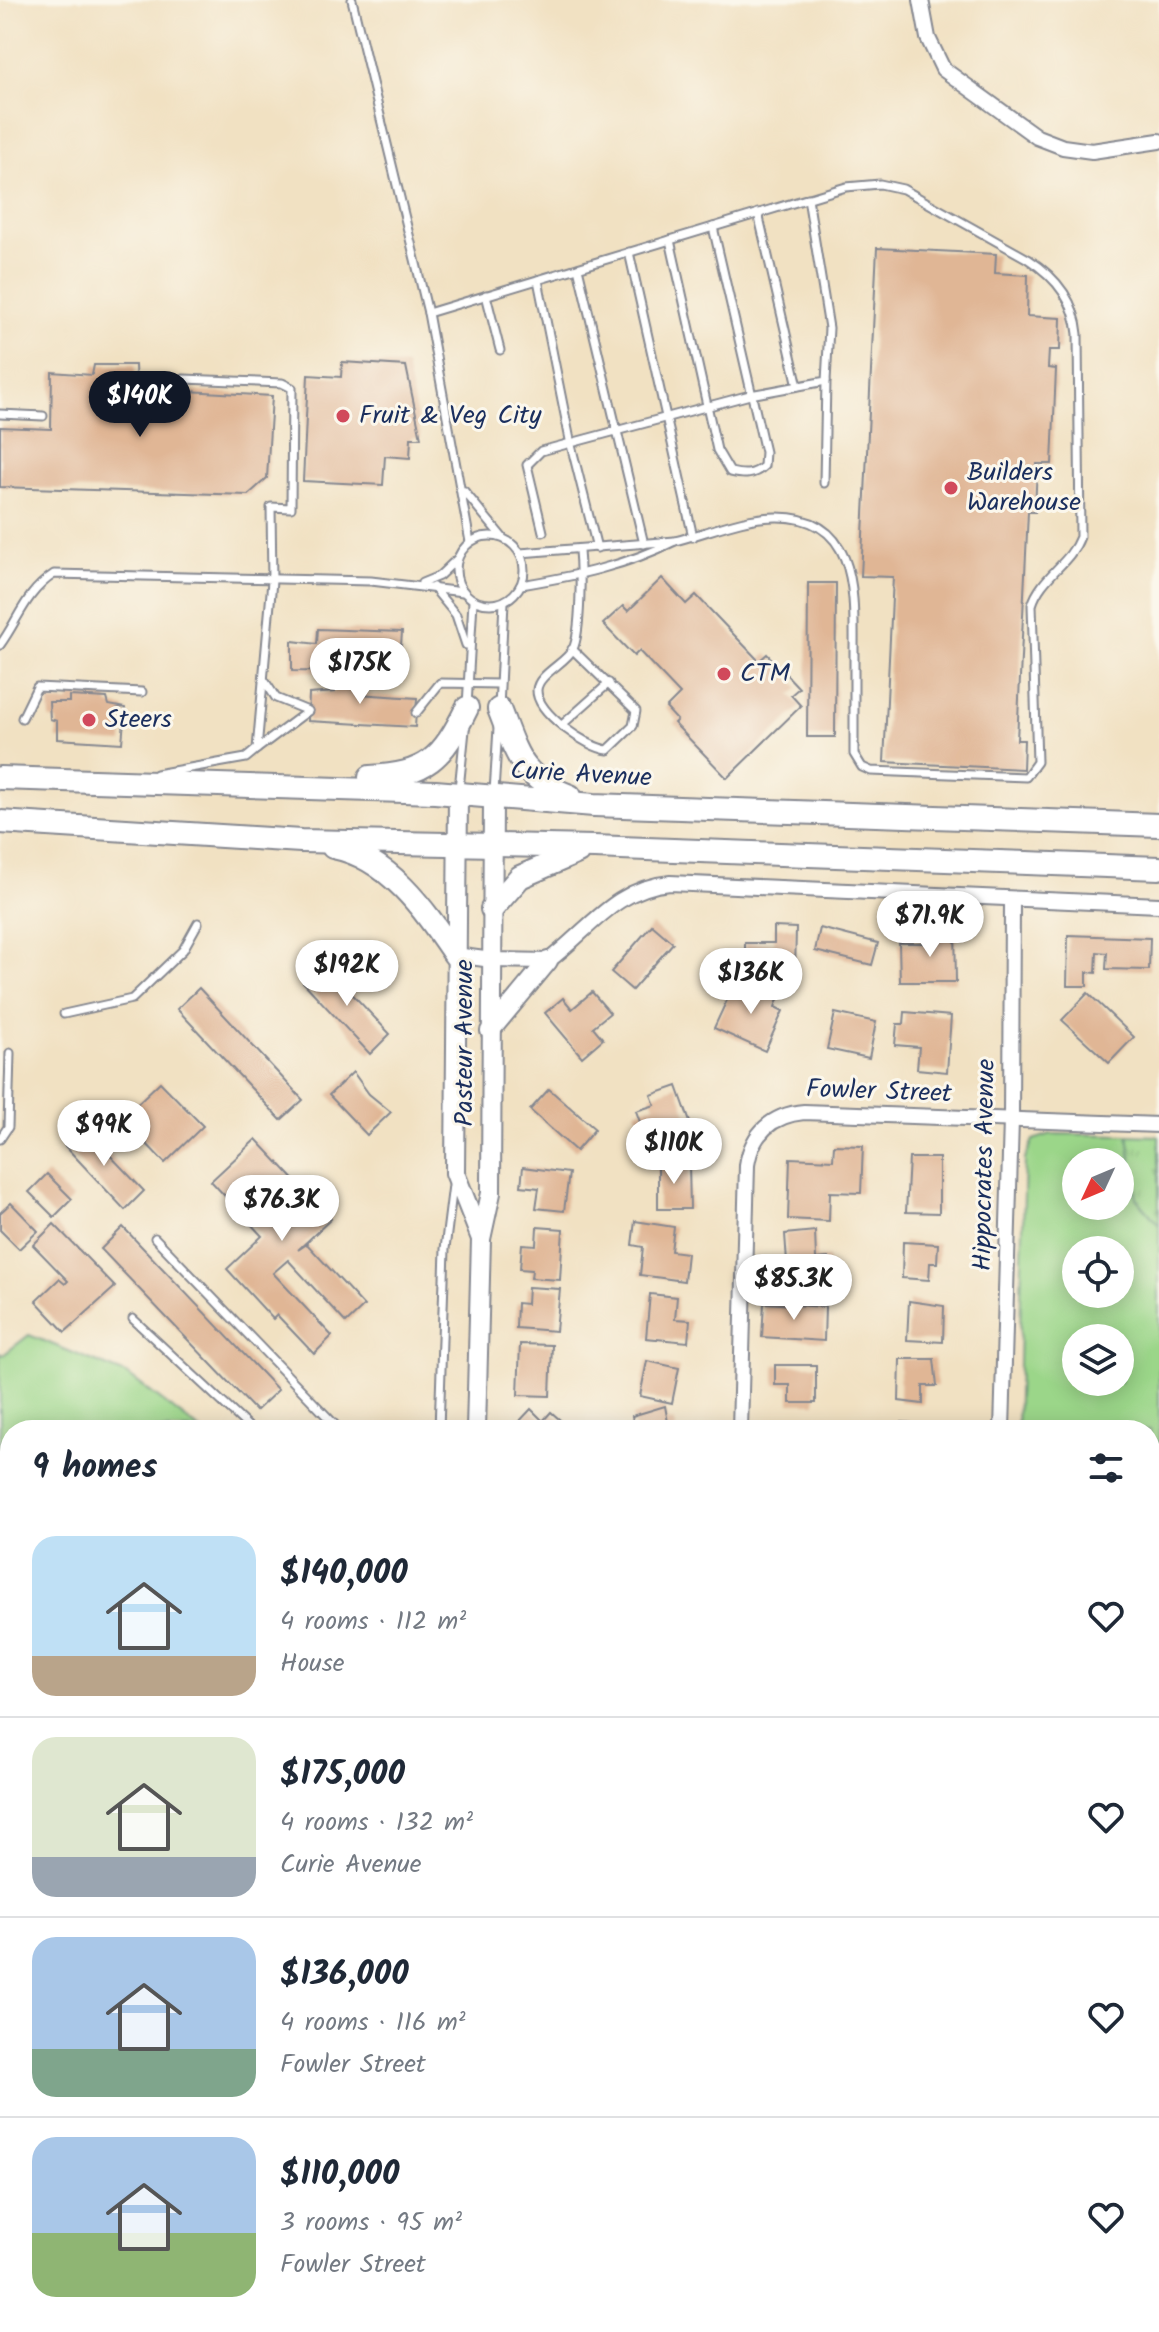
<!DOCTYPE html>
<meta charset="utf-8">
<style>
:root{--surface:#fff;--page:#f6f6f7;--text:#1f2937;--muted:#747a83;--line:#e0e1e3;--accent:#111827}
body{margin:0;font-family:Kalam,sans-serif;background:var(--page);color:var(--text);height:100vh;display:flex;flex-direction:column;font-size:30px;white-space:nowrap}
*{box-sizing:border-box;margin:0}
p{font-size:26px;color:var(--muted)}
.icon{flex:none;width:44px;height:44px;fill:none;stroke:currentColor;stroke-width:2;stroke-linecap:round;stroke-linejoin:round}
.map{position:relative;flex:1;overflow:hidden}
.sheet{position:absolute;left:0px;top:1420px;width:1160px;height:912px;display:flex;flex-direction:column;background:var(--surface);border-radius:32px 32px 0 0;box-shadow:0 4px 20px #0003}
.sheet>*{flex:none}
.needle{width:52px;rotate:226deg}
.controls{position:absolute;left:1062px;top:1148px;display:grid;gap:16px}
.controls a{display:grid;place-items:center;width:72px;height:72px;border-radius:50%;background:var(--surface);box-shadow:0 4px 20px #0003;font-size:40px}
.price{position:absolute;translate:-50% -68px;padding:0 18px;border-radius:28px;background:#fff;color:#222;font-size:26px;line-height:52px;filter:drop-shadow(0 2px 4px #0008)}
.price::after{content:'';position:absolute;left:50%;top:48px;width:24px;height:18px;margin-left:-12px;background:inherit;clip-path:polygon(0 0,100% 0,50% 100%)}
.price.on{background:var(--accent);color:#fff}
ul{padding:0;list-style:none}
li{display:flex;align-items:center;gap:24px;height:200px;padding:0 32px}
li+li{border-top:2px solid var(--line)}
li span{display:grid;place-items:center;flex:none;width:224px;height:160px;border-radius:24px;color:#555}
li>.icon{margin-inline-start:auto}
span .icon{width:96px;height:96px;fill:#fffc;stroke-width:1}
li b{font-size:34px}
h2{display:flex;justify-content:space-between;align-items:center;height:96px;padding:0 32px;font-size:34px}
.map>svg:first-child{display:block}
</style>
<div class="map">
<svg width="1159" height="2332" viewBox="0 0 1159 2332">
<defs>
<pattern id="grass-tufts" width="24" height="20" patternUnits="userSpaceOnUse" patternTransform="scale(2)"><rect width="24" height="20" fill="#9bd689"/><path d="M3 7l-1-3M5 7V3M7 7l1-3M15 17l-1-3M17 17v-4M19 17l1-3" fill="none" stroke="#85b879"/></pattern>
</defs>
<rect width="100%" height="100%" fill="#fbf7ec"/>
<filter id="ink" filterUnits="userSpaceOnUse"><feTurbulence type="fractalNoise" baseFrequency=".0125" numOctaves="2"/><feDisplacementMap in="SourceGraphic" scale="16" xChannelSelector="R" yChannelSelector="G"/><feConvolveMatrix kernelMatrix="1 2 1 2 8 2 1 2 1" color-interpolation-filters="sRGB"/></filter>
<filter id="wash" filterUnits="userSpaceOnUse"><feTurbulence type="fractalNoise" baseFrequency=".006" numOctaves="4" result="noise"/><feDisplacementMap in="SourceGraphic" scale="32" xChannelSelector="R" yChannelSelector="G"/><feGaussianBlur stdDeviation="1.8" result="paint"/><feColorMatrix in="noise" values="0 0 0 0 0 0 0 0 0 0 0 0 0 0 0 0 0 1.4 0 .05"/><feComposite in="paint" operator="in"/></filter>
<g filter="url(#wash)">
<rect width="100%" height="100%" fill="#f1e1c2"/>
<polygon fill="url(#grass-tufts)" stroke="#5b8274" stroke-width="2" points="1128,1135 1159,1136 1159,1225 1136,1198"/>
<g fill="#9bd689" stroke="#5b8274" stroke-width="2" fill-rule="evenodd">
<path d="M1051 1134 1128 1135 1136 1198 1159 1225V1776H1150V1430H1017L1025 1159 1033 1140ZM1076 1162H1120V1206H1076ZM1076 1250H1120V1294H1076ZM1076 1338H1120V1382H1076Z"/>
<polygon points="29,1335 128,1375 200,1430 10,1430 10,2129 0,2119 0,1353 3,1355"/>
</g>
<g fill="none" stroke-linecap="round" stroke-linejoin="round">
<g stroke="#6eb1e3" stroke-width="20">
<polyline points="3,2199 10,2198"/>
<polyline points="184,2322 194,2332"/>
</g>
</g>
<g id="blocks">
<g fill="#e0b695">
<polygon points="877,248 996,254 995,273 1028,275 1027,316 1061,318 1060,350 1049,350 1048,368 1056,369 1052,464 1037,464 1035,512 1028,512 1017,740 1024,740 1023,769 884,762 893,577 861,576"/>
<polygon points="342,362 406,366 421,438 411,438 410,458 385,456 383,485 303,481 308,375 341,377"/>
<polygon points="94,365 135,365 136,388 272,396 267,478 248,495 0,487 0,427 51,429 52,372 92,375"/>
<polygon points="662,578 686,604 696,595 759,661 767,654 799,688 791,695 801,706 727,778 674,723 677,720 666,708 680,694 639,651 634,656 603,624 623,606 628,611"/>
<polygon points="808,583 836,583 835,737 807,737"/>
<polygon points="318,629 402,632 399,673 292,671 292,641 317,644"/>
<polygon points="334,672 359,674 358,694 417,698 415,727 308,721 309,694 335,692"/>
<polygon points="69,696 107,698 109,705 125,708 122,743 57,739 57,721 50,719 49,702 69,702"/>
<polygon points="652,925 673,943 632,990 611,972"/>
<polygon points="774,927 796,928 795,973 745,971 745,943 774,943"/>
<polygon points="936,927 955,927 956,982 900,982 899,943 936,943"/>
<polygon points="820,928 878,943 872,965 815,951"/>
<polygon points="1068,935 1150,938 1149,970 1106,969 1107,953 1097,952 1096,973 1087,972 1087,986 1067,986"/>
<polygon points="323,963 390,1034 370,1054 303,982"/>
<polygon points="764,984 781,992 775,1007 783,1011 765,1051 714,1028 733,987 757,998"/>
<polygon points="199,988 303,1100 281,1120 177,1009"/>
<polygon points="592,992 610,1013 593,1027 603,1039 582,1057 545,1013 563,998 572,1009"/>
<polygon points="1088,993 1134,1037 1109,1063 1062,1020"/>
<polygon points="905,1012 951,1016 947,1072 917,1069 919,1047 895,1045 897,1024 904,1024"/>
<polygon points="835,1013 876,1022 869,1058 827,1049"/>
<polygon points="353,1072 369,1094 391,1112 367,1135 329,1095"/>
<polygon points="160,1082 203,1126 165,1163 122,1118"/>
<polygon points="677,1086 696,1139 671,1148 667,1137 648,1144 636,1111 655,1105 651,1095"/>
<polygon points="549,1089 595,1129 576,1151 530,1110"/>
<polygon points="83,1127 144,1191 125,1210 64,1145"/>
<polygon points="256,1139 331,1219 298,1250 307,1244 364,1306 346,1323 288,1260 273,1273 332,1336 314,1354 277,1315 273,1319 227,1269 262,1236 211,1181"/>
<polygon points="834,1145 863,1146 861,1193 830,1192 829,1221 788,1219 790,1158 833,1160"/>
<polygon points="909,1158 939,1158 939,1213 906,1212"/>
<polygon points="658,1163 689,1163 690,1209 658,1209"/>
<polygon points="523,1167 569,1173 564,1211 536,1208 539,1188 521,1186"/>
<polygon points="47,1174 72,1199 54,1217 29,1192"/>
<polygon points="11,1203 38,1231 19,1249 0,1230 0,1213"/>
<polygon points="635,1221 674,1227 671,1251 687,1253 684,1281 640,1275 643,1247 632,1245"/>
<polygon points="54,1224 115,1287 65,1332 36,1301 59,1279 65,1284 68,1281 33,1245"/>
<polygon points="123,1227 278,1390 256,1411 101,1249"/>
<polygon points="537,1227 563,1229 560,1280 531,1278 532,1270 520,1269 522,1244 536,1245"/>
<polygon points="815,1231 816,1259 828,1258 829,1280 777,1283 776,1263 787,1262 785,1234"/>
<polygon points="903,1242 938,1244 937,1263 930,1263 929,1280 902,1278"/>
<polygon points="528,1287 560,1289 556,1331 516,1328 517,1303 527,1304"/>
<polygon points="650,1294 677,1297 675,1319 690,1320 688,1342 646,1338"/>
<polygon points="909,1301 944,1306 943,1342 907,1340"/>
<polygon points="764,1303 825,1307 824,1341 762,1337"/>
<polygon points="520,1344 552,1345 550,1396 518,1395"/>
<polygon points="900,1359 934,1359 937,1386 923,1386 923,1404 899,1401"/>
<polygon points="647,1361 679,1368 672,1403 640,1396"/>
<polygon points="775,1365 816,1365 816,1403 790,1403 790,1385 775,1385"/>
<polygon points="665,1406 668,1422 674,1421 676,1430 635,1430 632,1416"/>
<polygon points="531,1409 543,1421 551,1412 568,1427 521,1430 516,1425"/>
<polygon points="902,1422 936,1425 936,1430 902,1430"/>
<polygon points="819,1424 819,1430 769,1430 769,1426"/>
<polygon points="1150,1712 1159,1722 1157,1762 1150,1755"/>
<polygon points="1154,1962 1159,1962 1159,2009 1151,2008"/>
<polygon points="1159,2041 1159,2084 1154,2084 1150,2042"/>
<polygon points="1157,2225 1159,2227 1159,2264 1155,2259 1150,2263 1150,2232"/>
<polygon points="850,2322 883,2322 872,2332 838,2332"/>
</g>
</g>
</g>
<g filter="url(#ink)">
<use href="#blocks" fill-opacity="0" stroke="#868890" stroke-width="2"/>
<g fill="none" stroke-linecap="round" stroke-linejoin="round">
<g stroke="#868890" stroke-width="11">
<g id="service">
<polyline points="352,0 428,313 470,542"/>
<polyline points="758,213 798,386"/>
<path d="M670 240 717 450 730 472C743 475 753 476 764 466L765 452 713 227"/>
<polyline points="629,252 693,537"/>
<polyline points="578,268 644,544"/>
<polyline points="538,280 571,445 597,548"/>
<polyline points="486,295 500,350"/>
<path d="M428 313 846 187 880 184 903 189 1028 259C1056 277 1075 301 1078 334L1080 537C1070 564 1041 576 1032 605L1037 762 1026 777 871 771 862 767 854 754C854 721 854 688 854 655 854 596 860 516 776 517 743 517 707 533 675 541"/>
<polyline points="0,414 43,416"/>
<polyline points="824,483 826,381"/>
<polyline points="464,491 502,537"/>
<polyline points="543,532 527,465 541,451 750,395 826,381 829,328 808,198"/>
<circle cx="490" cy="570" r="34"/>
<path d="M520 553 675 541C626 566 575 576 521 585"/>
<polyline points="422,583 439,576 457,559"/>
<polyline points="433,587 456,615 466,645"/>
<path d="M0 645C19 619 25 593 54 574L371 581 463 592"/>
<path d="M572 649 636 711 633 726 608 750C588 748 536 713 537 690 538 674 566 663 573 649 581 632 581 571 579 551"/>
<polyline points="264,680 276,698 308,711"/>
<polyline points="467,706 473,601"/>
<polyline points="499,708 504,602"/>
<polyline points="416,713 440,683 499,684"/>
<polyline points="22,718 37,687 142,692"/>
<polyline points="563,724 609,683"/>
<polyline points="257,749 308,711"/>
<polyline points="156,774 246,758 257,749 272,581 271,507 291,508 292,388 282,383 184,379"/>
<polyline points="459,789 465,730"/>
<polyline points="494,792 498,728"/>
<polyline points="64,1014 132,999 183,950 198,923"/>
<polyline points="0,1139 8,1127 10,1053"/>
<polyline points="155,1238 340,1430"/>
<polyline points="133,1319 252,1430"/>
<polyline points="439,1430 445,1249 453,1185"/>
<polyline points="401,2332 401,2322"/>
</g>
</g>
<g stroke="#868890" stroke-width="18">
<g id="minor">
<polyline points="921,0 928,38 943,69 1037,137 1063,147 1092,151 1159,141"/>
<path d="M455 955 492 960 548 961C589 930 615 888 670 883L1159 905"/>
<path d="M740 1430 747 1165C752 1133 772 1115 804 1112L1159 1125"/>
<polyline points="1002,1430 1011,1120 1012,901"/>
<polyline points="1150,1790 1159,1790"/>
<polyline points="0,2280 10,2290"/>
<polyline points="41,2322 51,2332"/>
<polyline points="749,2322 759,2332"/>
<polyline points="1112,2322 1122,2332"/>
<polyline points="1071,2332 1081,2322"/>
</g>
</g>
<g stroke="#868890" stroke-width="22">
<g id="tertiary">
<polyline points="458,795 455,1173 481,1239"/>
<polyline points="490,1031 548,961"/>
<polyline points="476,1430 481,1239 491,1193 493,798"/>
<polyline points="452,2322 452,2332"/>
</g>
</g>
<g stroke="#868890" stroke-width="26">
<g id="primary">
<path d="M499 709C517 755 521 778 570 796"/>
<path d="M370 777C427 774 442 759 467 708"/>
<polyline points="0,778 435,792 594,805 1159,825"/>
<polyline points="0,822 301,841 594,847 1159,868"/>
<path d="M333 847C390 858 425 911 455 955"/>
<polyline points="492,909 520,877 578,852"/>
</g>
</g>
<polyline stroke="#868890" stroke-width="3" stroke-dasharray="6 6" stroke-linecap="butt" points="420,2322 424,2332"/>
<use href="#service" stroke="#fff" stroke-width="7"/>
<use href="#minor" stroke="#fff" stroke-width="14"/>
<use href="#tertiary" stroke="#fff" stroke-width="18"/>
<use href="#primary" stroke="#fff" stroke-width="22"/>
<g stroke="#1b2f5e" stroke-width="5">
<polyline points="0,2206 10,2216"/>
<polyline points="113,2322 123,2332"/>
</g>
</g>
</g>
<g fill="#d1495b" stroke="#fbf7ec" stroke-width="3">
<circle cx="343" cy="416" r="8"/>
<circle cx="951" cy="488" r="8"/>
<circle cx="724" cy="674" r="8"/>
<circle cx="89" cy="720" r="8"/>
</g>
<g text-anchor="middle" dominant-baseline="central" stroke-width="6" stroke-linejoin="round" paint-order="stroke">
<g font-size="26" fill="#1b2f5e" stroke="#fbf7ec" text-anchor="start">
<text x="359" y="416">Fruit &amp; Veg City</text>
<text x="967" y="473">Builders<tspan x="967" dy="30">Warehouse</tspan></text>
<text x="740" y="674">CTM</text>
<text x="105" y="720">Steers</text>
</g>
<g font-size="26" fill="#1b2f5e" stroke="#fbf7ec">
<text transform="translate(581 775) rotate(3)">Curie Avenue</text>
<text transform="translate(465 1043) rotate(-90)">Pasteur Avenue</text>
<text transform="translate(879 1092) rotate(2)">Fowler Street</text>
<text transform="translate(985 1165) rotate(-89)">Hippocrates Avenue</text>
</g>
</g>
</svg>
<div class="controls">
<a><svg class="needle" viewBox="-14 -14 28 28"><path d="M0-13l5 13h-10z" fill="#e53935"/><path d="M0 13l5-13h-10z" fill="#747a83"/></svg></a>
<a><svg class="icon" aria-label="locate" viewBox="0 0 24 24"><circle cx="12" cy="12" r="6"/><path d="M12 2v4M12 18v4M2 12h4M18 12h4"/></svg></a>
<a><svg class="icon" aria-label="layers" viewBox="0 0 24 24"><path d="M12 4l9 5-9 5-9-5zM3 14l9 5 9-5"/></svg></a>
</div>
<b class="price on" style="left:140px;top:439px">$140K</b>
<b class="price" style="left:360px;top:706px">$175K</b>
<b class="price" style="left:930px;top:959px">$71.9K</b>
<b class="price" style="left:347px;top:1008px">$192K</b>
<b class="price" style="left:751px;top:1016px">$136K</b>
<b class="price" style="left:104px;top:1168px">$99K</b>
<b class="price" style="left:674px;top:1186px">$110K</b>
<b class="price" style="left:282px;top:1243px">$76.3K</b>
<b class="price" style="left:794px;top:1322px">$85.3K</b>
<section class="sheet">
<h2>9 homes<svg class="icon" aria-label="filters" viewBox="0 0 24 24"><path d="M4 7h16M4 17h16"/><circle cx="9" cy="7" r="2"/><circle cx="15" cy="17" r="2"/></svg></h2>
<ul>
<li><span style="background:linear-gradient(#bfe0f5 75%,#b9a48a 0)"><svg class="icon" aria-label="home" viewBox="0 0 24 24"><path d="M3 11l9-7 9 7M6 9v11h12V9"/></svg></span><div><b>$140,000</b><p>4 rooms · 112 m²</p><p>House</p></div><svg class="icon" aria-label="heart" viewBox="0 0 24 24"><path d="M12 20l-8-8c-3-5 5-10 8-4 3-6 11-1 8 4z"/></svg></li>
<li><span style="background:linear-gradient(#dfe7d0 75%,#9aa5b1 0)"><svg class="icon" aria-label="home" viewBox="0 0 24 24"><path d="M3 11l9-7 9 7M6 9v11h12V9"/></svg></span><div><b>$175,000</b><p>4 rooms · 132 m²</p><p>Curie Avenue</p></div><svg class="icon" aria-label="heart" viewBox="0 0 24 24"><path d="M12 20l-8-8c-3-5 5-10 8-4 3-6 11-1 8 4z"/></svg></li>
<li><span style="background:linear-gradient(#a9c7e8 70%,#7fa58c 0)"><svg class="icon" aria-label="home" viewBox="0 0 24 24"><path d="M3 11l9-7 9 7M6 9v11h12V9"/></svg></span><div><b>$136,000</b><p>4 rooms · 116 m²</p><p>Fowler Street</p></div><svg class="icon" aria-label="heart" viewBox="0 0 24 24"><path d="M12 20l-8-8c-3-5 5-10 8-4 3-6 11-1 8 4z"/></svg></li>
<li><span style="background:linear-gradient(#a9c7e8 60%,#8fb573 0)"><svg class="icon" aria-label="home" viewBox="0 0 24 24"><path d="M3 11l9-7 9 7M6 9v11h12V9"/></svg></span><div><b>$110,000</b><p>3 rooms · 95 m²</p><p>Fowler Street</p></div><svg class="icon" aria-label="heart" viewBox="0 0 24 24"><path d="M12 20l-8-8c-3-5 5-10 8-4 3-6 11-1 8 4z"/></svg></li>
</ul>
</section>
</div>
